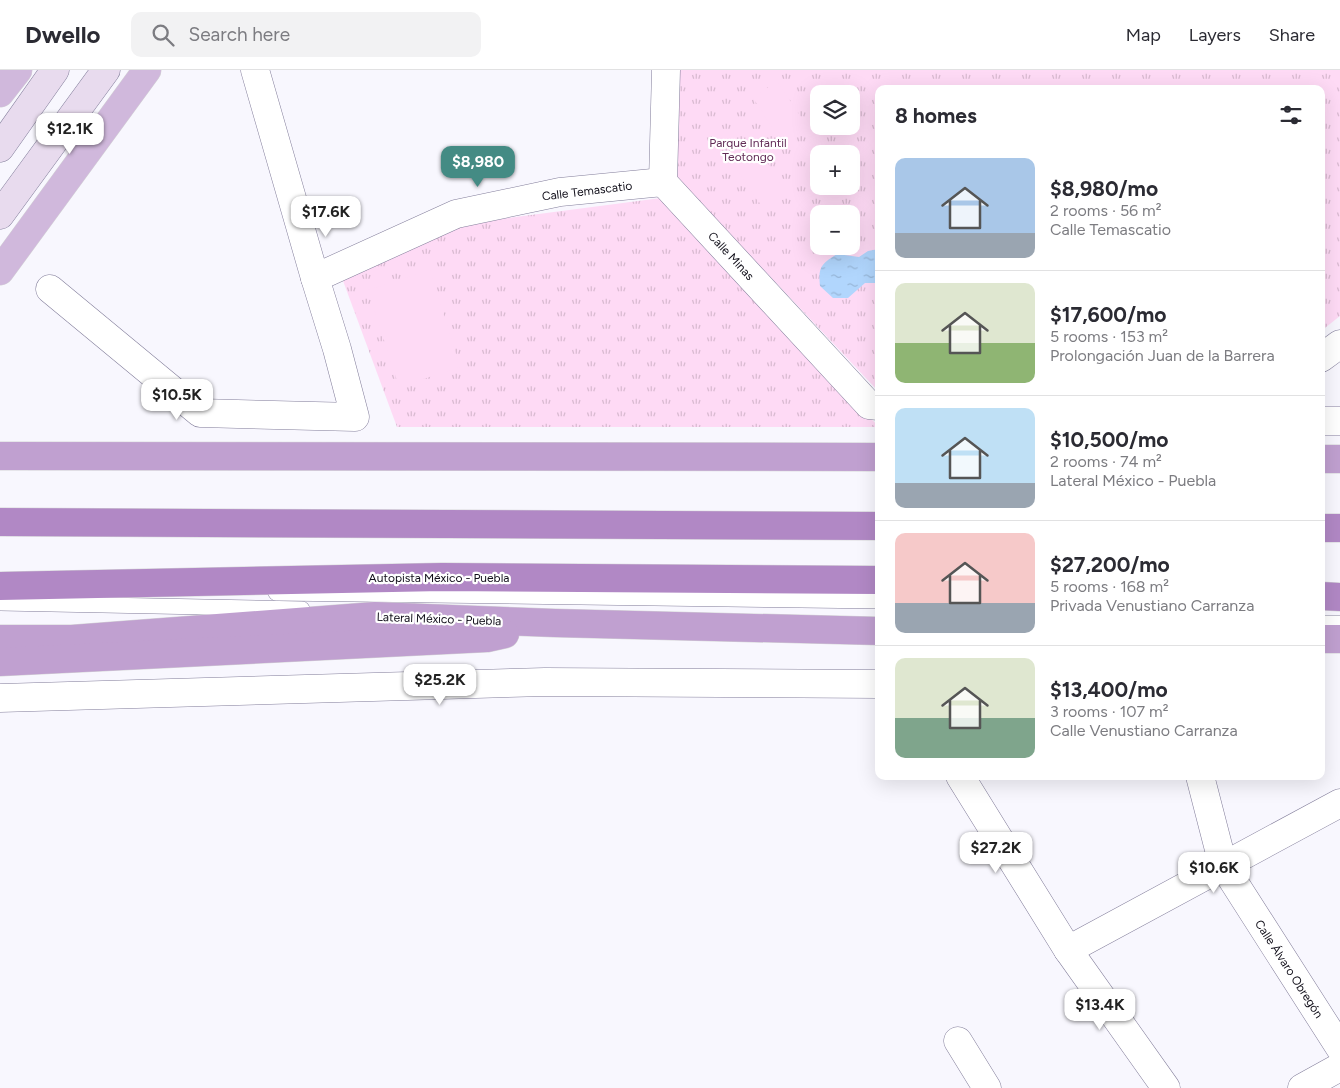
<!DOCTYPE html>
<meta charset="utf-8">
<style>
:root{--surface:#fff;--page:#f2f2f3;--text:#2b2b33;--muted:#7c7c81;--line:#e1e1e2;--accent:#448b84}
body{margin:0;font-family:Figtree,sans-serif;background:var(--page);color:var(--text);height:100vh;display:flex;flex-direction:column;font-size:19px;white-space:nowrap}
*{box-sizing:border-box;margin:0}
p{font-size:16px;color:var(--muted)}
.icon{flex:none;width:28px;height:28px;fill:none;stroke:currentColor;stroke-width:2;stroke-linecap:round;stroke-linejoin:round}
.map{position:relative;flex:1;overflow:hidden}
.sheet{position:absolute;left:875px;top:15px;width:450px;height:695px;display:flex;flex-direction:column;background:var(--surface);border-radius:10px;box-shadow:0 5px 20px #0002}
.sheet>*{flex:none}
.buttons{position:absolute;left:810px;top:15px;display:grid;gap:10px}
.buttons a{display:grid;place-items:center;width:50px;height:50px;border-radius:10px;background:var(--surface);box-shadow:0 5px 20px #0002;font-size:25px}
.price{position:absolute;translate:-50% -42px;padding:0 11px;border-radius:10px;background:#fff;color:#222;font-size:16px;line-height:32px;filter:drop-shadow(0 1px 2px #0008)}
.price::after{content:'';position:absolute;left:50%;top:30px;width:15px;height:11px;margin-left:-8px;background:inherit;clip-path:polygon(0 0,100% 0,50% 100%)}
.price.on{background:var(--accent);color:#fff}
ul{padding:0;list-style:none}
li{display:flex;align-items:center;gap:15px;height:125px;padding:0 20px}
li+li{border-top:1px solid var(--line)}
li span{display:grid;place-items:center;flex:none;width:140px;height:100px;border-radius:10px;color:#555}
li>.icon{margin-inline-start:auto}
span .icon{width:60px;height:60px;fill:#fffc;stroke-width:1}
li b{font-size:21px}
h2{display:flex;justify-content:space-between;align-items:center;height:60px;padding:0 20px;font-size:21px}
header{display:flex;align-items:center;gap:30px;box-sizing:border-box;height:70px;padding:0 25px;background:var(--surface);border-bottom:1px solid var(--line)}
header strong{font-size:24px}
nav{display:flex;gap:28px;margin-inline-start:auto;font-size:18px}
.search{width:350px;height:45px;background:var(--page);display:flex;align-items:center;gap:12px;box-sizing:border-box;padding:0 18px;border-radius:10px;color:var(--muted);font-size:19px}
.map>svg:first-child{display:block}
</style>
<header>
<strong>Dwello</strong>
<div class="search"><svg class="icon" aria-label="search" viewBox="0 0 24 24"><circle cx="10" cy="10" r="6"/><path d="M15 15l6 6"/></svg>Search here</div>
<nav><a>Map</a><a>Layers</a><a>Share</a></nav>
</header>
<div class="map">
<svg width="1340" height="1018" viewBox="0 0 1340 1018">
<defs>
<pattern id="grass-tufts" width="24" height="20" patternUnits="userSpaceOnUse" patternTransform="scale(1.25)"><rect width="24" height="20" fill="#fedaf5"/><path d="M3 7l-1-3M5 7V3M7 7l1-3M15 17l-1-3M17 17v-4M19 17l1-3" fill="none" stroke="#d9bad1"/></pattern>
<pattern id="water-ripples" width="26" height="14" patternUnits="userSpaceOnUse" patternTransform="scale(1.25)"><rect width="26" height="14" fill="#b1d6fd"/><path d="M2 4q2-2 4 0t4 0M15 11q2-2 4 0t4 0" fill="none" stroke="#97b6d8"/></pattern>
</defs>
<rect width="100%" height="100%" fill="#f8f7fe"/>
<g fill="url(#grass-tufts)" fill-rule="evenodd">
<path d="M680 0H1340V246L1321 261V19H879V322L676 107ZM819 24H851V56H819ZM819 84H851V116H819ZM819 144H851V176H819Z"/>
<polygon points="661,128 879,357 397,357 342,208 455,155"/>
</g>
<g fill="#fedaf5">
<polygon points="777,11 805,53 780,69 753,28"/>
<polygon points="756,75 783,117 759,133 731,91"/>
<polygon points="430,200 460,297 399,317 368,220"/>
</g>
<path fill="url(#water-ripples)" d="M879 179 878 213H865L848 228H833L820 216C818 197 821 194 837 184L859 187 868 181Z"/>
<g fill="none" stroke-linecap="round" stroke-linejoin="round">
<g stroke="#837e9b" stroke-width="16">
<g id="service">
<polyline points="276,523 879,531"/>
<polyline points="0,533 302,539"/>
<polyline points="1321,553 1340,553"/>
</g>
</g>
<g stroke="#837e9b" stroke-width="29">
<g id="minor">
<polyline points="666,0 663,112 869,335 879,336"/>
<polyline points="315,208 456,144 560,122 663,112"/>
<polyline points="50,219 200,343 355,347 337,279 315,208 255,0"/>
<polyline points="1321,288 1340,274"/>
<polyline points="0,628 545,612 879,614"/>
<polyline points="960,706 1068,880 1166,1018"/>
<polyline points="1200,706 1223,795 1340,978"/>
<polyline points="1068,880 1340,733"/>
<polyline points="958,971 987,1018"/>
<polyline points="1302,1018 1340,997"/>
</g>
</g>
<g stroke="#837e9b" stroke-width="29">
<polyline id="tertiary" points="1321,351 1340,351"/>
</g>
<g stroke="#837e9b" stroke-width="29">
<g id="secondary">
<polyline points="0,78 55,0"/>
<polyline points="0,145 106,0"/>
</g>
</g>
<g stroke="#d4d4d6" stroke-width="29">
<g id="primary">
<polyline points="0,23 18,0"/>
<polyline points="0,201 147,0"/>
</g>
</g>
<g stroke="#d4d4d6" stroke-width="29">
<g id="trunk">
<polyline points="0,386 879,387"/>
<polyline points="1321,389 1340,389"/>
<polyline points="0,569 72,569 375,546 555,553 879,561"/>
<polyline points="1321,569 1340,569"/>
<polyline points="0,592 487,568 505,564"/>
</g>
</g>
<g stroke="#d4d4d6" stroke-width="29">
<g id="motorway">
<polyline points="0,452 879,456"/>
<polyline points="1321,458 1340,458"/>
<polyline points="0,516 442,507 879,510"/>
<polyline points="1321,526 1340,527"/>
</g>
</g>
<use href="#service" stroke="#fff" stroke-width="15"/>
<use href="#minor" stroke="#fff" stroke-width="28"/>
<use href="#tertiary" stroke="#fff" stroke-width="28"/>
<use href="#secondary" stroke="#e8dbee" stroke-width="28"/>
<use href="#primary" stroke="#d0b8dc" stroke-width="28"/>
<use href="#trunk" stroke="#c0a0d0" stroke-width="28"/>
<use href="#motorway" stroke="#b188c5" stroke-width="28"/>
</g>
<g text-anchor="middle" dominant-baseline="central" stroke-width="4.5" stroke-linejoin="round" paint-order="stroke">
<g font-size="12" fill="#612b56" stroke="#fff">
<text x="748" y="73">Parque Infantil<tspan x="748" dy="14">Teotongo</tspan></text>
</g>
<g font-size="12" fill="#100e19" stroke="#fff">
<text transform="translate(587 121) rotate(-7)">Calle Temascatio</text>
<text transform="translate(731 186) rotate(47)">Calle Minas</text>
<text x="439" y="508">Autopista México - Puebla</text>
<text transform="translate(439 549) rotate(2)">Lateral México - Puebla</text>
<text transform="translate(1289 899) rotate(57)">Calle Álvaro Obregón</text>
</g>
</g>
</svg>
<div class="buttons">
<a><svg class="icon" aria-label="layers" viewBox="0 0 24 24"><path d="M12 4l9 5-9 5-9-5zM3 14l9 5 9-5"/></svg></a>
<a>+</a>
<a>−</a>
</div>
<b class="price" style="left:70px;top:85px">$12.1K</b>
<b class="price on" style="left:478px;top:118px">$8,980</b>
<b class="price" style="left:326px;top:168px">$17.6K</b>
<b class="price" style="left:177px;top:351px">$10.5K</b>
<b class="price" style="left:440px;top:636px">$25.2K</b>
<b class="price" style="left:996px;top:804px">$27.2K</b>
<b class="price" style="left:1214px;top:824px">$10.6K</b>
<b class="price" style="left:1100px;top:961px">$13.4K</b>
<section class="sheet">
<h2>8 homes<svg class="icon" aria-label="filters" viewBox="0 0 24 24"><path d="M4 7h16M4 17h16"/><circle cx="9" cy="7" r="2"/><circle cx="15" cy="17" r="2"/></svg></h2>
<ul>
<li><span style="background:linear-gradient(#a9c7e8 75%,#9aa5b1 0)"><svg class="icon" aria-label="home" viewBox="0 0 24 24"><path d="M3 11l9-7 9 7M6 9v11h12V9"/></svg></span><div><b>$8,980/mo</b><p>2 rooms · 56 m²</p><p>Calle Temascatio</p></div></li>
<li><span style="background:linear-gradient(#dfe7d0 60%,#8fb573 0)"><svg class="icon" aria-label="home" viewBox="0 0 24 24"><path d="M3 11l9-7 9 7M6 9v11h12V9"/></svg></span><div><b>$17,600/mo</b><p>5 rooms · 153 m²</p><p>Prolongación Juan de la Barrera</p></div></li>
<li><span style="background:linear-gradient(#bfe0f5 75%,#9aa5b1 0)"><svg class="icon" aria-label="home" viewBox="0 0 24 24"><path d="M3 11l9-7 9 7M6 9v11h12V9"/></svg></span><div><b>$10,500/mo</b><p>2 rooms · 74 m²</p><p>Lateral México - Puebla</p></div></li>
<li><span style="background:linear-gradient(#f6c9c9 70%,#9aa5b1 0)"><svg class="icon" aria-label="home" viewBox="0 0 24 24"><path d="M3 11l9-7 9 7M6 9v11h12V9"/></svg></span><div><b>$27,200/mo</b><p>5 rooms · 168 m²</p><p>Privada Venustiano Carranza</p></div></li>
<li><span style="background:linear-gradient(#dfe7d0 60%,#7fa58c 0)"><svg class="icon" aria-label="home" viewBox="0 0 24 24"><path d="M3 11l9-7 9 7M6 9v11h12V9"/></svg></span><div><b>$13,400/mo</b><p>3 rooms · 107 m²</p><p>Calle Venustiano Carranza</p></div></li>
</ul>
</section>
</div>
